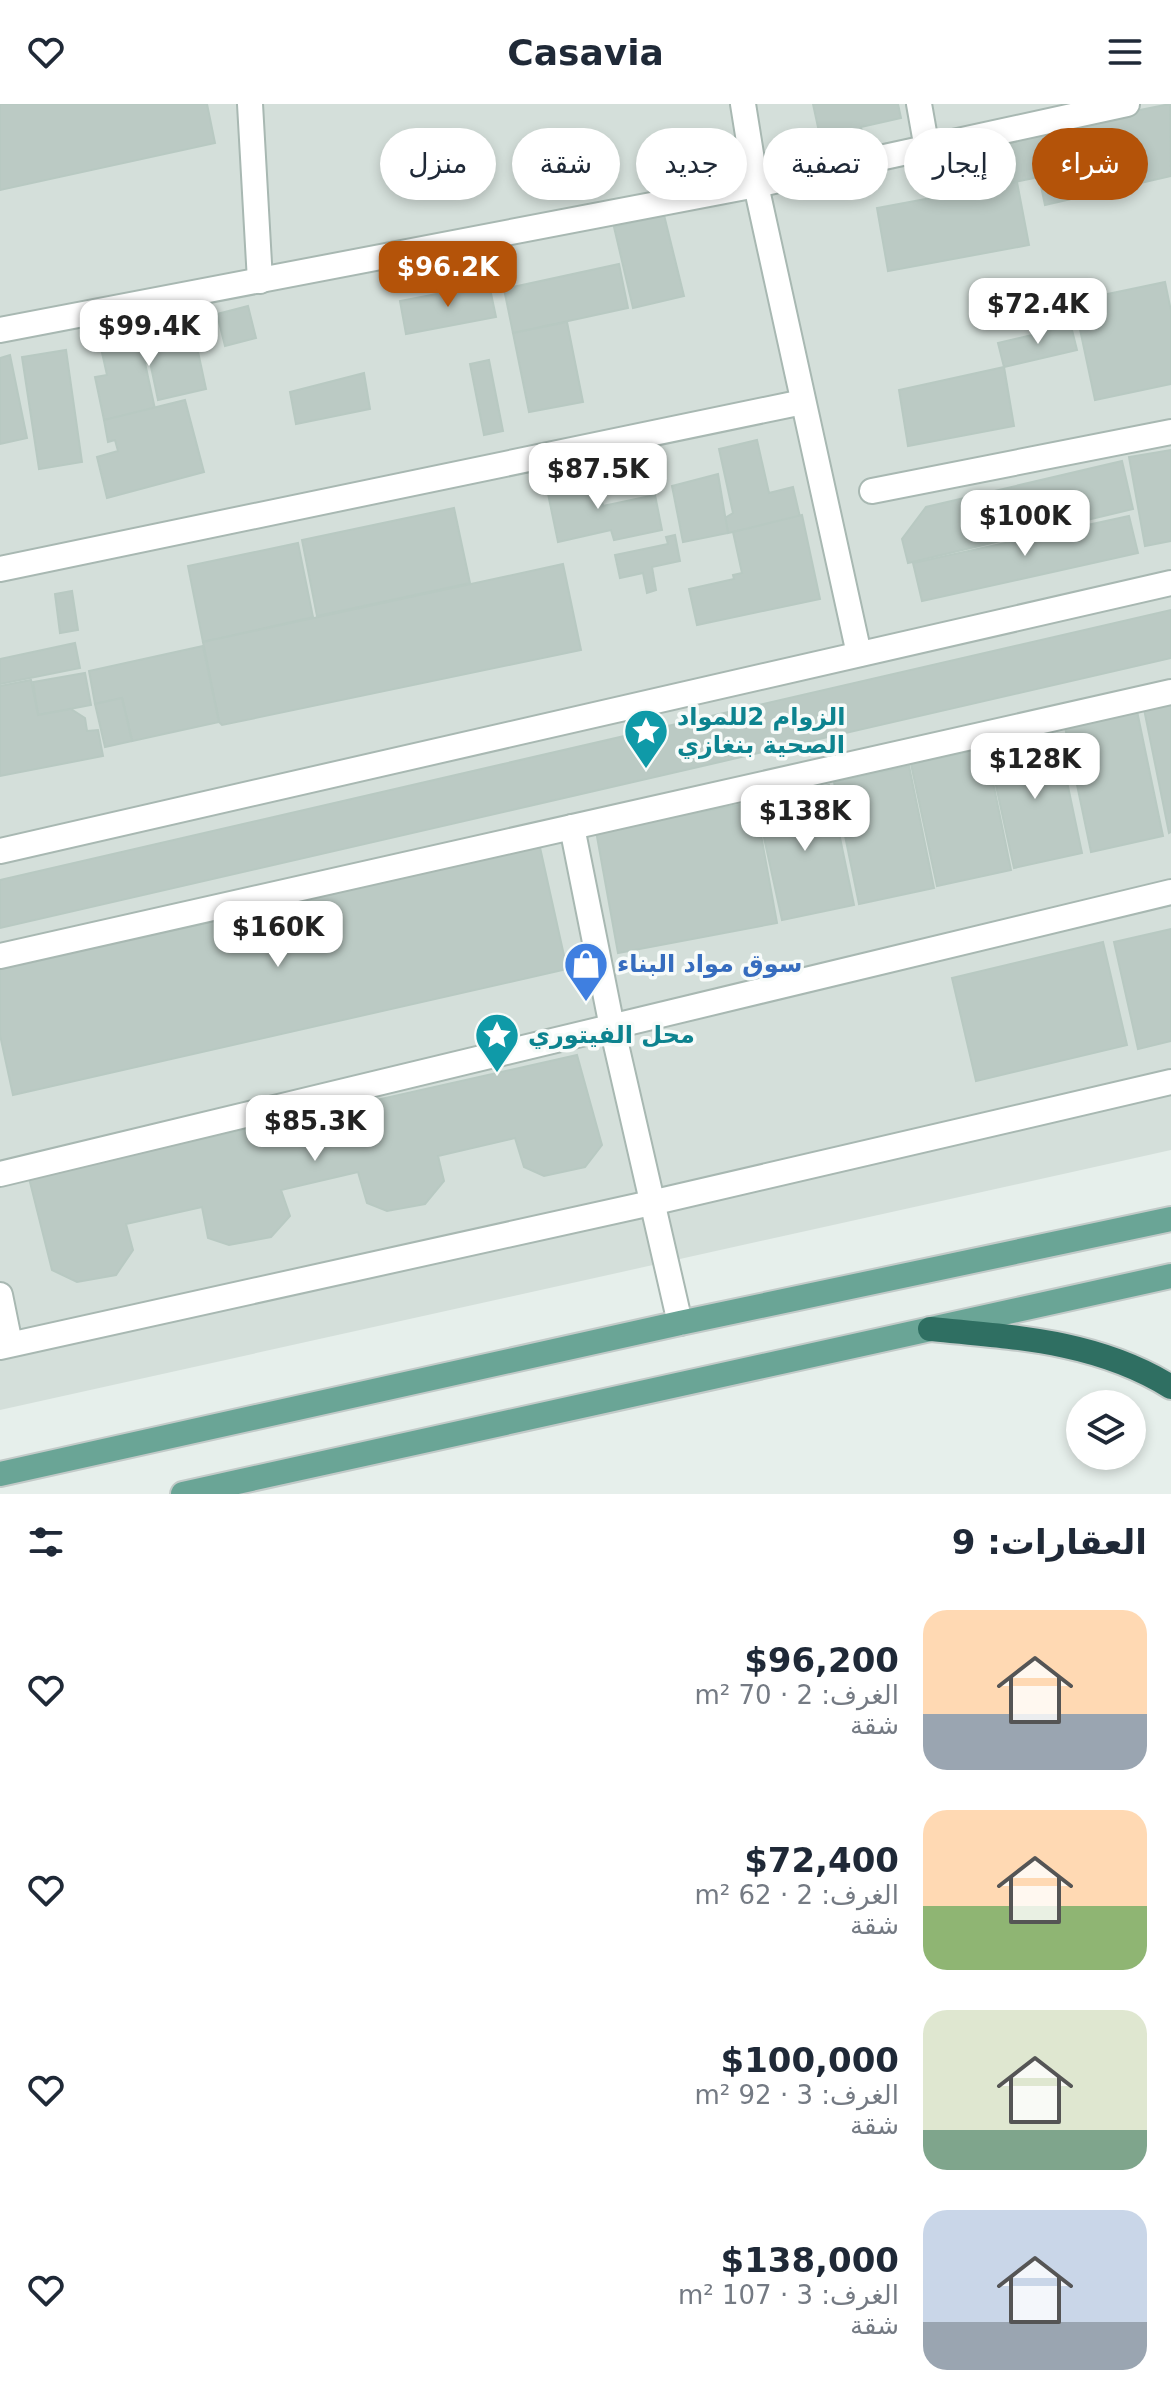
<!DOCTYPE html>
<html lang="ar">
<meta charset="utf-8">
<style>
:root{--surface:#fff;--page:#f2f2f3;--text:#1f2937;--muted:#747a83;--accent:#b45309}
body{margin:0;font-family:"DejaVu Sans",Vazirmatn,sans-serif;background:var(--page);color:var(--text);direction:rtl;height:100vh;display:flex;flex-direction:column;font-size:30px;white-space:nowrap}
*{box-sizing:border-box;margin:0}
p{font-size:26px;color:var(--muted)}
.icon{flex:none;width:44px;height:44px;fill:none;stroke:currentColor;stroke-width:2;stroke-linecap:round;stroke-linejoin:round}
.map{position:relative;height:1390px;overflow:hidden;direction:ltr}
.side{display:flex;flex-direction:column;background:var(--surface);flex:1}
.side>*{flex:none}
.guide{position:absolute;left:24px;top:24px;width:1124px;height:72px;direction:rtl;display:flex;gap:16px}
.controls{position:absolute;left:1066px;top:1286px;display:grid;gap:16px}
.controls a{display:grid;place-items:center;width:80px;height:80px;border-radius:50%;background:var(--surface);box-shadow:0 4px 12px #0003;font-size:40px}
.price{position:absolute;translate:-50% -68px;padding:0 18px;border-radius:16px;background:#fff;color:#222;font-size:26px;line-height:52px;filter:drop-shadow(0 2px 4px #0008)}
.price::after{content:'';position:absolute;left:50%;top:48px;width:24px;height:18px;margin-left:-12px;background:inherit;clip-path:polygon(0 0,100% 0,50% 100%)}
.price.selected{background:var(--accent);color:#fff}
ul{padding:0;list-style:none}
li{display:flex;align-items:center;gap:24px;height:200px;padding:0 24px}
li span{display:grid;place-items:center;flex:none;width:224px;height:160px;border-radius:24px;color:#555}
li>.icon{margin-inline-start:auto}
span .icon{width:96px;height:96px;fill:#fffc;stroke-width:1}
li b{font-size:34px}
h2{display:flex;justify-content:space-between;align-items:center;height:96px;padding:0 24px;font-size:34px}
.chip{padding:0 28px;border-radius:36px;background:var(--surface);box-shadow:0 4px 12px #0003;font-size:28px;line-height:72px}
.chip.selected{background:var(--accent);color:#fff}
header{display:flex;justify-content:space-between;align-items:center;height:104px;padding:0 24px;background:var(--surface);font-size:36px;font-weight:800}
.map>svg:first-child{display:block}
</style>
<header><svg class="icon" aria-label="menu" viewBox="0 0 24 24"><path d="M4 6h16M4 12h16M4 18h16"/></svg>Casavia<svg class="icon" aria-label="heart" viewBox="0 0 24 24"><path d="M12 20l-8-8c-3-5 5-10 8-4 3-6 11-1 8 4z"/></svg></header>
<div class="map">
<svg width="1171" height="1390" viewBox="0 0 1171 1390">
<rect width="100%" height="100%" fill="#e6efeb"/>
<polygon fill="#d4dfda" points="0,0 1171,0 1171,1046 0,1306"/>
<g fill="#bbcac4" stroke="#b8c9c2" stroke-width="2">
<polygon points="0,0 207,0 215,39 0,86"/>
<polygon points="813,0 898,0 901,14 861,23 865,42 824,51"/>
<polygon points="1170,0 1171,72 1045,101 1039,73 996,82 993,77 984,37"/>
<polygon points="1017,78 1029,141 888,167 877,104"/>
<polygon points="664,111 684,192 633,204 614,123"/>
<polygon points="619,160 628,204 513,229 504,185"/>
<polygon points="409,168 413,180 403,184 398,172"/>
<polygon points="1165,178 1171,207 1171,280 1095,296 1074,197"/>
<polygon points="489,180 496,213 406,230 400,197"/>
<polygon points="248,202 256,234 225,242 217,210"/>
<polygon points="191,215 206,285 158,296 150,258 145,259 155,305 104,316 95,273 107,271 101,244 107,244 105,234"/>
<polygon points="567,218 583,298 529,308 513,229"/>
<polygon points="1071,222 1077,246 1004,263 998,239"/>
<polygon points="66,246 82,358 39,365 22,253"/>
<polygon points="10,251 27,334 0,340 0,254"/>
<polygon points="489,256 503,327 484,331 470,260"/>
<polygon points="1004,263 1014,322 908,342 899,286"/>
<polygon points="364,269 370,305 296,320 290,288"/>
<polygon points="185,296 204,368 107,394 97,353 118,347 115,336 108,338 104,316"/>
<polygon points="757,336 769,389 793,383 800,413 728,429 725,414 733,409 719,345"/>
<polygon points="1171,346 1171,437 1145,442 1129,353"/>
<polygon points="1122,357 1133,405 908,459 902,435 926,403"/>
<polygon points="596,369 603,402 655,391 662,426 614,436 611,426 558,438 546,380"/>
<polygon points="718,370 728,429 683,438 672,382"/>
<polygon points="454,404 470,479 317,512 302,436"/>
<polygon points="802,411 820,495 697,521 689,485 734,475 733,471 742,469 733,428"/>
<polygon points="1129,412 1138,449 922,497 913,459"/>
<polygon points="675,431 680,457 652,463 656,486 647,489 643,469 620,474 615,451 668,440 666,433"/>
<polygon points="298,439 313,513 203,538 188,462"/>
<polygon points="563,460 581,546 222,621 219,618 203,538"/>
<polygon points="72,487 78,526 60,529 55,490"/>
<polygon points="1171,506 1171,554 0,824 0,776"/>
<polygon points="75,539 80,564 0,580 0,555"/>
<polygon points="203,542 219,618 132,637 122,594 95,600 89,567"/>
<polygon points="85,569 91,601 38,611 33,578"/>
<polygon points="31,576 38,611 71,605 85,614 87,627 98,626 103,652 0,672 0,582"/>
<polygon points="122,594 132,637 105,643 95,600"/>
<polygon points="1171,600 1171,728 1169,729 1144,605"/>
<polygon points="1137,607 1163,732 1091,748 1065,623"/>
<polygon points="1057,630 1082,749 1014,764 988,645"/>
<polygon points="986,644 1011,766 937,782 911,660"/>
<polygon points="909,662 934,784 859,800 834,678"/>
<polygon points="829,681 854,801 782,816 756,697"/>
<polygon points="755,698 777,819 618,849 596,727"/>
<polygon points="539,739 567,865 13,991 0,931 0,862"/>
<polygon points="1171,825 1171,937 1138,945 1114,838"/>
<polygon points="1103,838 1127,941 976,977 952,874"/>
<polygon points="577,951 602,1041 585,1063 544,1072 524,1063 515,1034 438,1052 444,1077 425,1100 387,1107 367,1099 358,1068 281,1086 290,1112 271,1133 229,1141 208,1134 202,1103 126,1120 133,1146 116,1171 77,1178 52,1166 29,1074"/>
</g>
<g fill="none" stroke-linecap="round" stroke-linejoin="round">
<g stroke="#a8b8b2" stroke-width="28">
<g id="minor">
<polyline points="250,0 260,177"/>
<polyline points="743,0 756,81 859,550"/>
<polyline points="919,0 927,45"/>
<polyline points="0,226 756,81 1127,0"/>
<polyline points="872,387 1171,328"/>
<polyline points="0,465 803,298"/>
<polyline points="572,723 612,923 680,1219"/>
<polyline points="0,747 1171,479"/>
<polyline points="0,852 1171,588"/>
<polyline points="0,1070 1171,788"/>
<polyline points="0,1191 10,1240"/>
<polyline points="0,1243 651,1099 1171,978"/>
</g>
</g>
<g stroke="#c2cac8" stroke-width="28">
<g id="major">
<polyline points="0,1370 680,1219 1171,1115"/>
<polyline points="183,1390 1171,1172"/>
</g>
</g>
<g stroke="#c2cac8" stroke-width="28">
<path id="highway" d="M930 1225C1014 1233 1097 1237 1171 1283"/>
</g>
<use href="#minor" stroke="#fff" stroke-width="24"/>
<use href="#major" stroke="#6aa596" stroke-width="24"/>
<use href="#highway" stroke="#2f6f62" stroke-width="24"/>
</g>
<defs>
<g id="sight-pin" transform="scale(2.3)"><path d="M0 17L-7.5 6A9.5 9.5 0 1 1 7.5 6Z" fill="#0f9aa8" stroke="#f7fbf9"/><path d="M0-6L1.8-2.2L6-1.7L2.9 1.2L3.7 5.4L0 3.3L-3.7 5.4L-2.9 1.2L-6-1.7L-1.8-2.2Z" fill="#fff"/></g>
<g id="shop-pin" transform="scale(2.3)"><path d="M0 17L-7.5 6A9.5 9.5 0 1 1 7.5 6Z" fill="#3f7fe0" stroke="#f7fbf9"/><path d="M-5-2.5h2.3a2.7 3.5 0 0 1 5.4 0H5L5.5 6h-11ZM-1.5-2.5h3a1.5 2.3 0 0 0-3 0Z" fill="#fff"/></g>
</defs>
<g fill-rule="evenodd">
<use href="#sight-pin" x="646" y="627"/>
<use href="#shop-pin" x="586" y="860"/>
<use href="#sight-pin" x="497" y="931"/>
</g>
<g text-anchor="middle" dominant-baseline="central" stroke-width="7" stroke-linejoin="round" paint-order="stroke">
<g font-size="24" font-weight="bold" fill="#0d838f" stroke="#f7fbf9" text-anchor="start">
<text x="677" y="613">الزوام 2للمواد<tspan x="677" dy="28">الصحية بنغازي</tspan></text>
<text x="528" y="931">محل الفيتوري</text>
</g>
<g font-size="24" font-weight="bold" fill="#366cbe" stroke="#f7fbf9" text-anchor="start">
<text x="617" y="860">سوق مواد البناء</text>
</g>
</g>
</svg>
<div class="controls">
<a><svg class="icon" aria-label="layers" viewBox="0 0 24 24"><path d="M12 4l9 5-9 5-9-5zM3 14l9 5 9-5"/></svg></a>
</div>
<b class="price selected" style="left:448px;top:205px">$96.2K</b>
<b class="price" style="left:1038px;top:242px">$72.4K</b>
<b class="price" style="left:149px;top:264px">$99.4K</b>
<b class="price" style="left:598px;top:407px">$87.5K</b>
<b class="price" style="left:1025px;top:454px">$100K</b>
<b class="price" style="left:1035px;top:697px">$128K</b>
<b class="price" style="left:805px;top:749px">$138K</b>
<b class="price" style="left:278px;top:865px">$160K</b>
<b class="price" style="left:315px;top:1059px">$85.3K</b>
<div class="guide">
<a class="chip selected">شراء</a>
<a class="chip">إيجار</a>
<a class="chip">تصفية</a>
<a class="chip">جديد</a>
<a class="chip">شقة</a>
<a class="chip">منزل</a>
</div>
</div>
<section class="side">
<h2>العقارات: 9<svg class="icon" aria-label="filters" viewBox="0 0 24 24"><path d="M4 7h16M4 17h16"/><circle cx="9" cy="7" r="2"/><circle cx="15" cy="17" r="2"/></svg></h2>
<ul>
<li><span style="background:linear-gradient(#ffd9b3 65%,#9aa5b1 0)"><svg class="icon" aria-label="home" viewBox="0 0 24 24"><path d="M3 11l9-7 9 7M6 9v11h12V9"/></svg></span><div><b>$96,200</b><p>الغرف: 2 · 70 m²</p><p>شقة</p></div><svg class="icon" aria-label="heart" viewBox="0 0 24 24"><path d="M12 20l-8-8c-3-5 5-10 8-4 3-6 11-1 8 4z"/></svg></li>
<li><span style="background:linear-gradient(#ffd9b3 60%,#8fb573 0)"><svg class="icon" aria-label="home" viewBox="0 0 24 24"><path d="M3 11l9-7 9 7M6 9v11h12V9"/></svg></span><div><b>$72,400</b><p>الغرف: 2 · 62 m²</p><p>شقة</p></div><svg class="icon" aria-label="heart" viewBox="0 0 24 24"><path d="M12 20l-8-8c-3-5 5-10 8-4 3-6 11-1 8 4z"/></svg></li>
<li><span style="background:linear-gradient(#dfe7d0 75%,#7fa58c 0)"><svg class="icon" aria-label="home" viewBox="0 0 24 24"><path d="M3 11l9-7 9 7M6 9v11h12V9"/></svg></span><div><b>$100,000</b><p>الغرف: 3 · 92 m²</p><p>شقة</p></div><svg class="icon" aria-label="heart" viewBox="0 0 24 24"><path d="M12 20l-8-8c-3-5 5-10 8-4 3-6 11-1 8 4z"/></svg></li>
<li><span style="background:linear-gradient(#c9d6e8 70%,#9aa5b1 0)"><svg class="icon" aria-label="home" viewBox="0 0 24 24"><path d="M3 11l9-7 9 7M6 9v11h12V9"/></svg></span><div><b>$138,000</b><p>الغرف: 3 · 107 m²</p><p>شقة</p></div><svg class="icon" aria-label="heart" viewBox="0 0 24 24"><path d="M12 20l-8-8c-3-5 5-10 8-4 3-6 11-1 8 4z"/></svg></li>
</ul>
</section>
